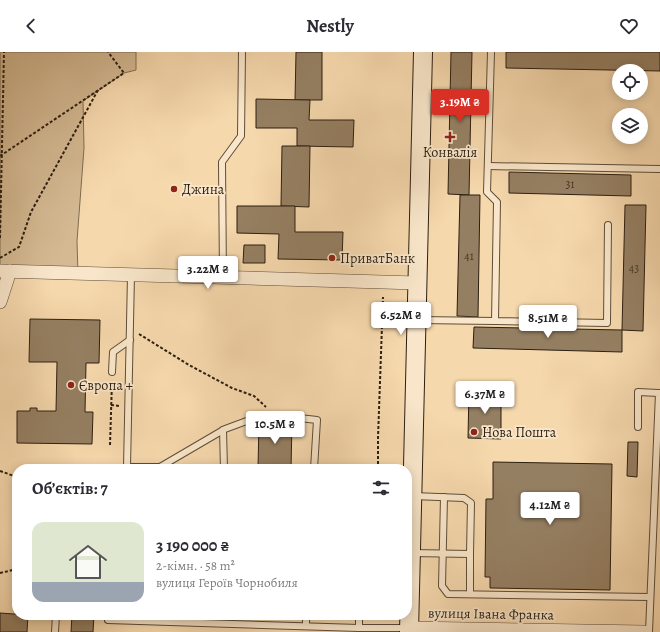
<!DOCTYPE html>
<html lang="uk">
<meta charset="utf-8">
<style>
:root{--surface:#fff;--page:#f2f2f3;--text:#2b2b33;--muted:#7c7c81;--line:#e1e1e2;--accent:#d93025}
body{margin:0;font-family:Alegreya,serif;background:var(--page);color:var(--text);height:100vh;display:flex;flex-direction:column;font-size:15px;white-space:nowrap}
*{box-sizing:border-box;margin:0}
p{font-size:13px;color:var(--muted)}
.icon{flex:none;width:22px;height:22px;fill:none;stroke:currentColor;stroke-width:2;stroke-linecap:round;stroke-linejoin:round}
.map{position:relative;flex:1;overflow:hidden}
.panel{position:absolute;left:12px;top:412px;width:400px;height:156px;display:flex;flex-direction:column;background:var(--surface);border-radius:16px;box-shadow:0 2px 10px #0003}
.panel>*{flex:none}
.controls{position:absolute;left:612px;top:12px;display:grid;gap:8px}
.controls a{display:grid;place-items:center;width:36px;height:36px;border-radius:50%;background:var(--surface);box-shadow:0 2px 10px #0003;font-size:20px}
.price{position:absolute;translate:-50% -34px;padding:0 9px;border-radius:4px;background:#fff;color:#222;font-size:13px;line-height:26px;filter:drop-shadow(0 1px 2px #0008)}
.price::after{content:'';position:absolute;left:50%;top:24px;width:12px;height:9px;margin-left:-6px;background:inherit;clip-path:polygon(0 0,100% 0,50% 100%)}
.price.on{background:var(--accent);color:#fff}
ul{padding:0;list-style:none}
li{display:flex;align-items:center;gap:12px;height:100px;padding:0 20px}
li+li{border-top:1px solid var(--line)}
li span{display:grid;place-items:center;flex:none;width:112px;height:80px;border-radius:12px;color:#555}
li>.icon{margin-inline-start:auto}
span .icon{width:48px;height:48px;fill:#fffc;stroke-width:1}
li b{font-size:17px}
h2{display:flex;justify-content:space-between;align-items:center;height:48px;padding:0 20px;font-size:17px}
header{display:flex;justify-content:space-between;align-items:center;height:52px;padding:0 20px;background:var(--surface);font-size:18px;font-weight:600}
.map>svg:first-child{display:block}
</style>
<header><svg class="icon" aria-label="back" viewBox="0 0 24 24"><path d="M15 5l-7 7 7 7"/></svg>Nestly<svg class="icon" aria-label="heart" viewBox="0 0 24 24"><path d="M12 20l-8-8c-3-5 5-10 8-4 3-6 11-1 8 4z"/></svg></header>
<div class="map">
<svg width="660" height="580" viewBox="0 0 660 580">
<rect width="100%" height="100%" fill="#f6d8ad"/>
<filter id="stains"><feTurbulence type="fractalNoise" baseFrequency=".005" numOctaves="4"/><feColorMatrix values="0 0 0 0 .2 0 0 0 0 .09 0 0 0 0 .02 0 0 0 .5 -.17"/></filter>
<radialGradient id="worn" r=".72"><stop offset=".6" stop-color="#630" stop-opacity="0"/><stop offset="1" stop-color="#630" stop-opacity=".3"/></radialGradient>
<polygon fill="#d4b992" stroke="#806c52" points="0,0 136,0 136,18 124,21 83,49 84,96 77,189 78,222 0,220"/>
<g fill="#957f62" stroke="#2c1f11">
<polygon points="296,0 322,0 322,48 295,48"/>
<polygon points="451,0 472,0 469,143 448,142"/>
<polygon points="506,0 660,0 660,19 506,16"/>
<polygon points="256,47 310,48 309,68 354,68 353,95 297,94 297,76 256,76"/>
<polygon points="282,94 310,94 309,155 281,154"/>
<polygon points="509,120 631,123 631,144 509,141"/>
<polygon points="460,143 480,143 478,265 457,264"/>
<polygon points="625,153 646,153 643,279 622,278"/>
<polygon points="237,154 295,154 295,180 343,180 342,208 278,207 279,182 237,181"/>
<polygon points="244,193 265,193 265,211 243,211"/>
<polygon points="30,267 100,268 99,311 86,311 85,360 93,360 92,392 17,391 17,359 30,359 30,356 37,356 37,359 56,359 57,310 29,310"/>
<polygon points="474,275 622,278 622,300 473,296"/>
<polygon points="469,338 501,339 501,387 468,386"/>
<polygon points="259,369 292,370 291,417 258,417"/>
<polygon points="628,390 638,390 637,425 627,424"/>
<polygon points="493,410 612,412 610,538 490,536 490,525 485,525 486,447 493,447"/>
<polygon points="0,561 28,563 27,580 0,580"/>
<polygon points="72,563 94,563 93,580 71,580"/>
</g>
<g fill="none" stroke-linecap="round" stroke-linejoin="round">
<g stroke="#5e4d38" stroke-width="8">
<g id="lane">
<polyline points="491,0 487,140 497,150 495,269 607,271 608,173"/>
<polyline points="488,114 660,117"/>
<polyline points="131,223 127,415 160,415 225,377 252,367 273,363 317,368 314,417"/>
<polyline points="223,226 222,110 241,84 242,0"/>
<polyline points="418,268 495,269"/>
<polyline points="112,320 113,300 130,288"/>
<polyline points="638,375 638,340 659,341 649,580"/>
<polyline points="223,378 224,417"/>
<polyline points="444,445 442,534 448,542 650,545"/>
<polyline points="412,501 470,502 471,451 464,446 413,444"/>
<polyline points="470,542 470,502"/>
<polyline points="109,563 108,568 359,576 408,576"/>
<polyline points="306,574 306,563"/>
<polyline points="359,576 359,563"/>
<polyline points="55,580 56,563"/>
</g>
</g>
<g stroke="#5e4d38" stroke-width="14">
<g id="street">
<polyline points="0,219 417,231"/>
<polyline points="0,250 10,219"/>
<polyline points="409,576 644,580"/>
</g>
</g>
<g stroke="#2c1f11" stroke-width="20">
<polyline id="secondary" points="409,580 423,0"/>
</g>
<g stroke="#2c1f11" stroke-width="2" stroke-dasharray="3 2" stroke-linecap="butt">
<polyline points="0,104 124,21 108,0"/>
<polyline points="0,186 4,0"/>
<polyline points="0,206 19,195 31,160 98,38"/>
<polyline points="139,282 189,313 232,336 254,344 266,355"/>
<polyline points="111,353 120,354"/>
<polyline points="110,393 112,329"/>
<polyline points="378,417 378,386 383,245"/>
<polyline points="0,419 17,425"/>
<polyline points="0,521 17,517"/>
<polyline points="386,563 392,567"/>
</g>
<use href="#lane" stroke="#f9e6ca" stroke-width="6"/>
<use href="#street" stroke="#f9e6ca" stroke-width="13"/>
<use href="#secondary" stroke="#f9e6ca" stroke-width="18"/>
</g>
<g fill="#8f2418" stroke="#f9e6ca" stroke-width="1.5">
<path d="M448 79h4v4h4v4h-4v4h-4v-4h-4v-4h4z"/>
<circle cx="174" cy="137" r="4"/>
<circle cx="332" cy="206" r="4"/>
<circle cx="71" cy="333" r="4"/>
<circle cx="474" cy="380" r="4"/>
</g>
<g text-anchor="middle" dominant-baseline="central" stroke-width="3.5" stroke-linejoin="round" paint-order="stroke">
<g font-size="12" fill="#463725">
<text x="570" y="132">31</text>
<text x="469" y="204">41</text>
<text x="634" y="216">43</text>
</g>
<g font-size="14" fill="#2c1f11" stroke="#f9e6ca" text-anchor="start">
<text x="450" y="100" text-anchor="middle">Конвалія</text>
<text x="182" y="137">Джина</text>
<text x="340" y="206">ПриватБанк</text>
<text x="79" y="333">Європа +</text>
<text x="482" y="380">Нова Пошта</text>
</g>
<g font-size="14" fill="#2c1f11" stroke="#f9e6ca">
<text transform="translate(491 562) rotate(1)">вулиця Івана Франка</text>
</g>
</g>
<rect width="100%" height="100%" filter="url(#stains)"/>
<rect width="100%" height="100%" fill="url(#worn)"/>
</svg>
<div class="controls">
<a><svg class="icon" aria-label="locate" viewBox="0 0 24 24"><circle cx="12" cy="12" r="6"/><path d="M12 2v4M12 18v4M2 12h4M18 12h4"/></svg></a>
<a><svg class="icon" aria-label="layers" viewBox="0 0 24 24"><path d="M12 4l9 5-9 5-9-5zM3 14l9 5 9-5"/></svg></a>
</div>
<b class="price on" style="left:460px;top:71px">3.19M ₴</b>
<b class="price" style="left:208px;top:238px">3.22M ₴</b>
<b class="price" style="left:401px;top:284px">6.52M ₴</b>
<b class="price" style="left:548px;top:287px">8.51M ₴</b>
<b class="price" style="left:485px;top:363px">6.37M ₴</b>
<b class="price" style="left:275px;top:393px">10.5M ₴</b>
<b class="price" style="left:550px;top:474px">4.12M ₴</b>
<section class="panel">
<h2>Об’єктів: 7<svg class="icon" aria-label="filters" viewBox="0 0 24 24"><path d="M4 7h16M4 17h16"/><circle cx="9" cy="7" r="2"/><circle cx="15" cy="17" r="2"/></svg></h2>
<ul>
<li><span style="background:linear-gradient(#dfe7d0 75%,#9aa5b1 0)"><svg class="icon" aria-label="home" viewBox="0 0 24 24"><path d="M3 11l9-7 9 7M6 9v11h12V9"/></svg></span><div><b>3 190 000 ₴</b><p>2-кімн. · 58 m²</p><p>вулиця Героїв Чорнобиля</p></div></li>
</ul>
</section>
</div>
